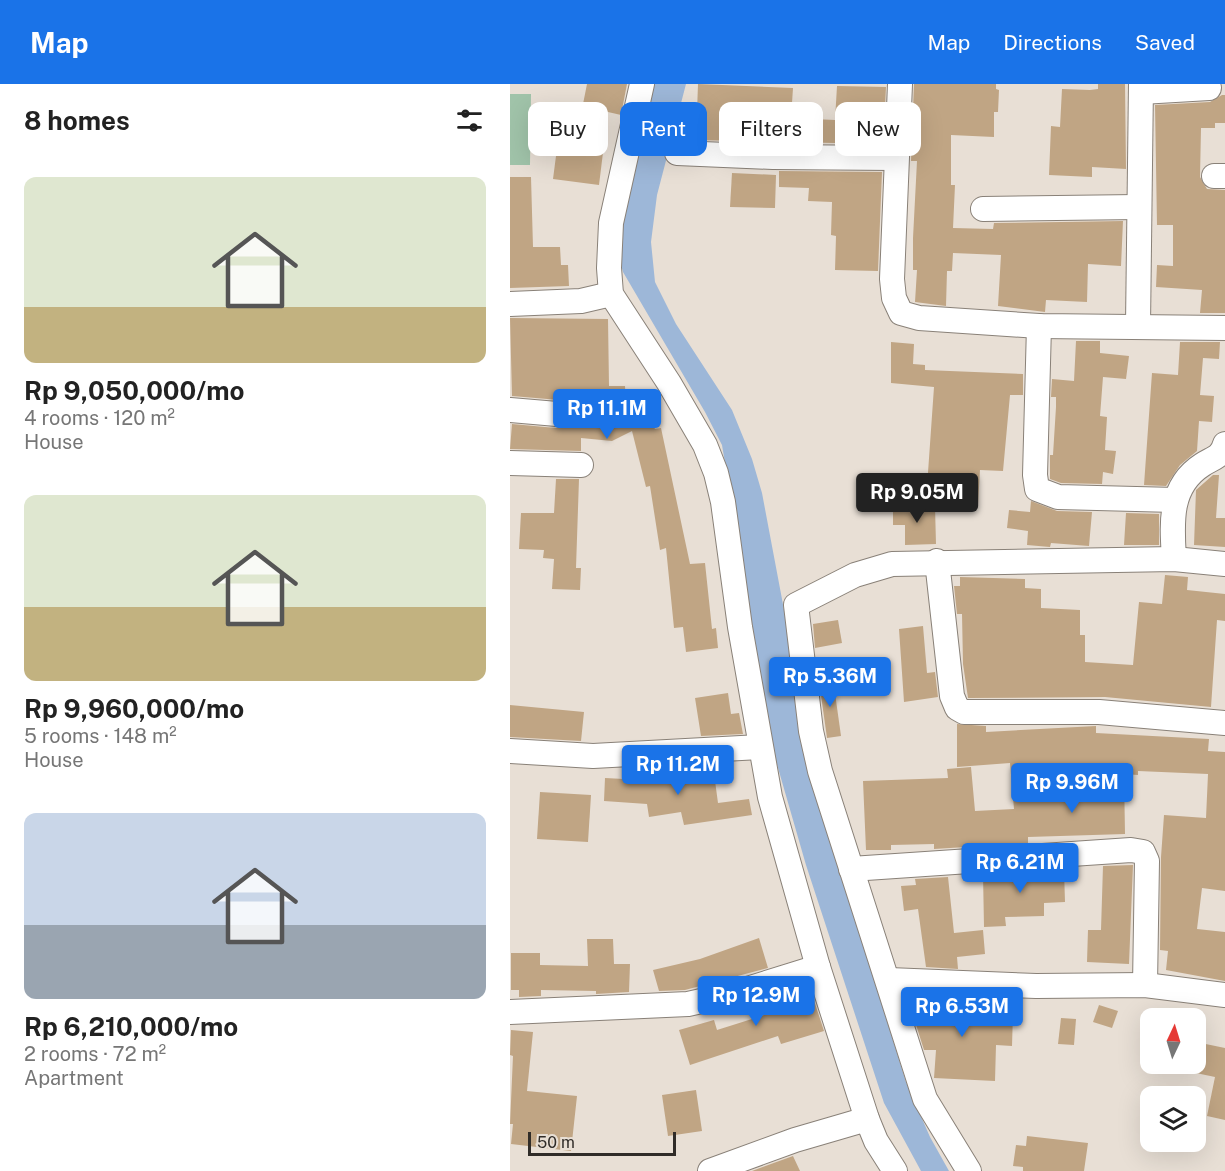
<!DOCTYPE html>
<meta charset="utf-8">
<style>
:root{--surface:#fff;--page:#f2f2f2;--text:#222;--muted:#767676;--accent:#1a73e8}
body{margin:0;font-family:"Public Sans",sans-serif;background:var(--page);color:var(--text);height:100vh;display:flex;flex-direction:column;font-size:22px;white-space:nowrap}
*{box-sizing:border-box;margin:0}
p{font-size:20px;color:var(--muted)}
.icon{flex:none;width:33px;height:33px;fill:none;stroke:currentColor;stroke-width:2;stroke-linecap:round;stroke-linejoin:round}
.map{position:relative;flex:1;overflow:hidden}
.sheet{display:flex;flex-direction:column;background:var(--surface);width:510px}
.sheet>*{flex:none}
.banner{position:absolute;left:18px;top:18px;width:570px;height:54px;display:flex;gap:12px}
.needle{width:39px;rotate:4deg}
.tools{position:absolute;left:630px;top:924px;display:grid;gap:12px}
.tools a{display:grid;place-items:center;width:66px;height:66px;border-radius:12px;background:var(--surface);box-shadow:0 6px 24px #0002;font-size:30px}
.scale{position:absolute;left:18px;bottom:15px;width:148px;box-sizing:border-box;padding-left:6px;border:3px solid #302c28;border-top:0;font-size:16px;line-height:21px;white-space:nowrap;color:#302c28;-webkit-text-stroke:4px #e8dfd5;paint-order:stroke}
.price{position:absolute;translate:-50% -51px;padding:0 14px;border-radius:6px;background:var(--accent);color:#fff;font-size:20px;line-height:39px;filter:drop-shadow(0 2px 3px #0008)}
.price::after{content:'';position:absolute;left:50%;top:36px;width:18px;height:14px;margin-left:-9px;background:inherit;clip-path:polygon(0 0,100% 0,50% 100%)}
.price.on{background:#222;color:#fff}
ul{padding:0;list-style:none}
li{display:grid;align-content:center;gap:12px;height:318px;padding:0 24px}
li span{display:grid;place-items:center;height:186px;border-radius:12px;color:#555}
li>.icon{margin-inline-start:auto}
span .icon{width:108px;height:108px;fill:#fffc;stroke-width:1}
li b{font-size:26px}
h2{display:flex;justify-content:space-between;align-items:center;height:72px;padding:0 24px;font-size:26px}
.pill{padding:0 21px;border-radius:12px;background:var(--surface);box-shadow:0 6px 24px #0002;font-size:21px;line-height:54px}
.pill.on{background:var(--accent);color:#fff}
header{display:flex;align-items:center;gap:36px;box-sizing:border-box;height:84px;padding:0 30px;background:var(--accent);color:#fff}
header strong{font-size:28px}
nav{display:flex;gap:33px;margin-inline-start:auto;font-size:21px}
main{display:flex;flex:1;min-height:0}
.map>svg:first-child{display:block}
</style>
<header>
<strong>Map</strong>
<nav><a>Map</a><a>Directions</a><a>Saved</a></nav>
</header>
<main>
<section class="sheet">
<h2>8 homes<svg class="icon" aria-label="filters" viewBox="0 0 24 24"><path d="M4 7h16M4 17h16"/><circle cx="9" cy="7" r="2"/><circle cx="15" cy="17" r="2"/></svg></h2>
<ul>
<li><span style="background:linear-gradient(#dfe7d0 70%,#c2b280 0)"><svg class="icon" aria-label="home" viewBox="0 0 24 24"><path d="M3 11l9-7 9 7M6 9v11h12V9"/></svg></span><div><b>Rp 9,050,000/mo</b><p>4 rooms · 120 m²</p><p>House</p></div></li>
<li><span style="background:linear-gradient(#dfe7d0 60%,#c2b280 0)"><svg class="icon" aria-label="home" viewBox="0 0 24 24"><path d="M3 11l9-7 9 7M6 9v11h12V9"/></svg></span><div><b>Rp 9,960,000/mo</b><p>5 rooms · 148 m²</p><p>House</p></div></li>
<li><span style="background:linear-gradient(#c9d6e8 60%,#9aa5b1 0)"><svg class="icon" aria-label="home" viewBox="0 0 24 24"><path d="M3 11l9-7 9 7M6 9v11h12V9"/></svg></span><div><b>Rp 6,210,000/mo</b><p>2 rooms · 72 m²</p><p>Apartment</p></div></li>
</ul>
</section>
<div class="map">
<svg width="715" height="1087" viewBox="0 0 715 1087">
<rect width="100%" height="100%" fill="#e8dfd5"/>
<polygon fill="#a0c3a9" points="0,10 21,10 20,81 0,81"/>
<polygon fill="#9db7d8" points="136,0 176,0 147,111 141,158 145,198 166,240 222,326 242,375 252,409 275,531 282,592 319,751 396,998 420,1053 439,1087 411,1087 374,1019 296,781 264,670 212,361 195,328 113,188 106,162"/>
<g fill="#c0a584">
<polygon points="77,0 117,0 111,31 98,28 89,101 43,95 49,49 40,48 42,26 71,30"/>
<polygon points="188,0 283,4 281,34 325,36 327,2 376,3 373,60 186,56"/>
<polygon points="404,0 486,0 486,5 489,6 488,28 484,28 484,53 441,51 441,101 445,101 443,144 483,145 484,139 613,137 611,182 578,180 577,218 536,216 535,228 488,222 491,171 443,169 442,187 437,187 436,222 405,218 407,186 403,186 403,154 407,77 401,77"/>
<polygon points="588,0 615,0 616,85 582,83 582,93 539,91 541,42 550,43 552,5 580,6 588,5"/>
<polygon points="712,11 715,11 715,39 705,39 705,44 691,44 690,93 697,105 715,106 715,229 690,229 692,206 646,203 647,181 663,182 663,141 647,141 645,21 700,18"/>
<polygon points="269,87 372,88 368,187 325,186 326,152 321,151 322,118 298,117 299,104 269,103"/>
<polygon points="222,89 266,91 265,124 220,123"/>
<polygon points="0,93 21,93 23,163 50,163 51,181 58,181 59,202 0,204"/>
<polygon points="0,234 98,235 99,302 115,302 116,323 130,316 145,345 151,344 180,480 195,479 202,545 206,544 208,564 176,568 173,543 164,544 156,464 150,466 140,402 136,403 122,347 102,357 71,354 71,367 0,365 2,340 46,344 58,339 61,331 56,319 49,316 2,312"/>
<polygon points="566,257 590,257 590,269 619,272 616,295 593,293 590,332 597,333 595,366 606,367 603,390 593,388 592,400 551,399 540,395 540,371 543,371 546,323 546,313 541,313 542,295 564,297"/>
<polygon points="381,258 404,260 403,280 415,281 415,286 513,290 513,311 500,311 493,387 470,386 468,421 416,417 424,303 381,299"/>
<polygon points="670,258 710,258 709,275 693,274 690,311 704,312 702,338 689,337 687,367 670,381 656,402 634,401 642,289 668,291"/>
<polygon points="703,391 709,391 706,434 715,434 715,463 684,461 686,406"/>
<polygon points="46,395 69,395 66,484 71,484 70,506 42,505 44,475 33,474 34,466 9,465 11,429 44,429"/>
<polygon points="521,417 547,427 582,428 579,462 541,459 540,463 517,461 518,447 497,444 499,426 520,428"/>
<polygon points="425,422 426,460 395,461 395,441 383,441 383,423"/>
<polygon points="616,429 649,430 649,461 614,461"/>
<polygon points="655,491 678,493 677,506 715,510 715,537 707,536 701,623 595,613 458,614 453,580 452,530 447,530 444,502 450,502 450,493 515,495 515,504 531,505 531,524 570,526 570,551 575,551 575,578 623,581 629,518 652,520"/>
<polygon points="328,536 332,559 305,564 303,540"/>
<polygon points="413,542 417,589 425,588 428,613 394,618 389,545"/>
<polygon points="323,595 331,652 317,654 309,597"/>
<polygon points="218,609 221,630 229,629 233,650 191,652 185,614"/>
<polygon points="0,621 74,628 71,657 0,653"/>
<polygon points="447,640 476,642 476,648 586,642 586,649 699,655 698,667 715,668 715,807 692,804 687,845 715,848 715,897 656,886 658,867 650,866 651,773 654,731 696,734 698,690 628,687 628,691 614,690 615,750 518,753 518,759 424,765 424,760 381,761 381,766 356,766 353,697 438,694 437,685 461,683 465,727 504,725 500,679 447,683"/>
<polygon points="203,682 208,719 239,715 242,731 174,741 171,728 139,733 137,720 94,717 95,694 133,696 133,692"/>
<polygon points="30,708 81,711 78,758 27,755"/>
<polygon points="623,781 619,880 577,878 578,846 591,846 593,782"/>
<polygon points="544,785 554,786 555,818 534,819 534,832 495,833 496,842 474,843 473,790"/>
<polygon points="438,793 444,849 473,846 475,870 447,873 448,885 416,883 408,825 394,827 391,802 406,801 405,795"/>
<polygon points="249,854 258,884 175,906 149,907 143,886 190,875"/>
<polygon points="77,855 103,855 104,880 120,880 119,908 86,910 86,907 31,906 31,912 9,913 9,906 1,906 1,869 30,869 30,881 78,882"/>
<polygon points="299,901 314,947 271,960 268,952 180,981 169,946 204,936 207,946 261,929 256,914"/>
<polygon points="403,911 423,912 423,922 488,924 488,928 503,929 502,962 486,961 485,997 424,994 426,966 414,966 402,928"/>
<polygon points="589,921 608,927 602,944 583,938"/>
<polygon points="551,934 566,935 564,961 548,960"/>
<polygon points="1,946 23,948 17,1007 67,1012 61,1067 1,1060 3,1040 0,1040 3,972 0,971"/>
<polygon points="686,958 715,964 715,1036 697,1032 705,993 686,989"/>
<polygon points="186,1006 192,1047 158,1052 152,1011"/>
<polygon points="517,1052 578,1059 574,1087 513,1087 513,1083 503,1082 506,1061 516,1062"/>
<polygon points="283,1072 290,1087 242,1087"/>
</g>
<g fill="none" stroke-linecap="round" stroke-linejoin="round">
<g stroke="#898178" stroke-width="26">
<g id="minor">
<polyline points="132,0 101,139 99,184 101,210 159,299 195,361 206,389 213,418 230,543 260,713 308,883 357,1035 366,1057 385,1087"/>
<polyline points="390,0 382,195 384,214 391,229 409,234 529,242 715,244"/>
<polyline points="631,8 699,4"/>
<polyline points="167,69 263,73 385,74"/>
<polyline points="704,92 715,92"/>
<polyline points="473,125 628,123"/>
<polyline points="0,220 71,217 101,210"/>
<polyline points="628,241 631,0"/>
<polyline points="529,242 525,391 527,405 548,413 665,416"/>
<polyline points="0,326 47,330"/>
<polyline points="0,379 71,381"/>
<path d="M664 475C662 441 658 403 692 381 702 374 711 374 715 360"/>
<polyline points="427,477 442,612 447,624 454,628 589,628 715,639"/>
<polyline points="0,667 83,672 250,663"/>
<polyline points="341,785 621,766 633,768 637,777 635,901"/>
<polyline points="379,896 526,902 635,901 715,911"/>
<polyline points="0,928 178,920 218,911 308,883"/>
<polyline points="200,1087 285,1056 357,1035"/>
<polyline points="459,1087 415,1015 310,687 301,647 286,521 345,491 382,480 664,475 715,480"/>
</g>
</g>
<use href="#minor" stroke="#fff" stroke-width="24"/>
</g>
</svg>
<div class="tools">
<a><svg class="needle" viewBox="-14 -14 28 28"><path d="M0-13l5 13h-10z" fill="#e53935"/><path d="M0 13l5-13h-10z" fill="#767676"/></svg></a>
<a><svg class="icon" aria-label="layers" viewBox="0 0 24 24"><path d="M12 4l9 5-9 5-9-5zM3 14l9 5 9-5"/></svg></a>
</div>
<div class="scale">50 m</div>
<b class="price" style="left:97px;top:356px">Rp 11.1M</b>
<b class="price on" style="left:407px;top:440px">Rp 9.05M</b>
<b class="price" style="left:320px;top:624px">Rp 5.36M</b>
<b class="price" style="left:168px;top:712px">Rp 11.2M</b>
<b class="price" style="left:562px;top:730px">Rp 9.96M</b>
<b class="price" style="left:510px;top:810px">Rp 6.21M</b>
<b class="price" style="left:246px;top:943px">Rp 12.9M</b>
<b class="price" style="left:452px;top:954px">Rp 6.53M</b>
<div class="banner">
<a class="pill">Buy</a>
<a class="pill on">Rent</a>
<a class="pill">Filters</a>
<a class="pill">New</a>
</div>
</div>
</main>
